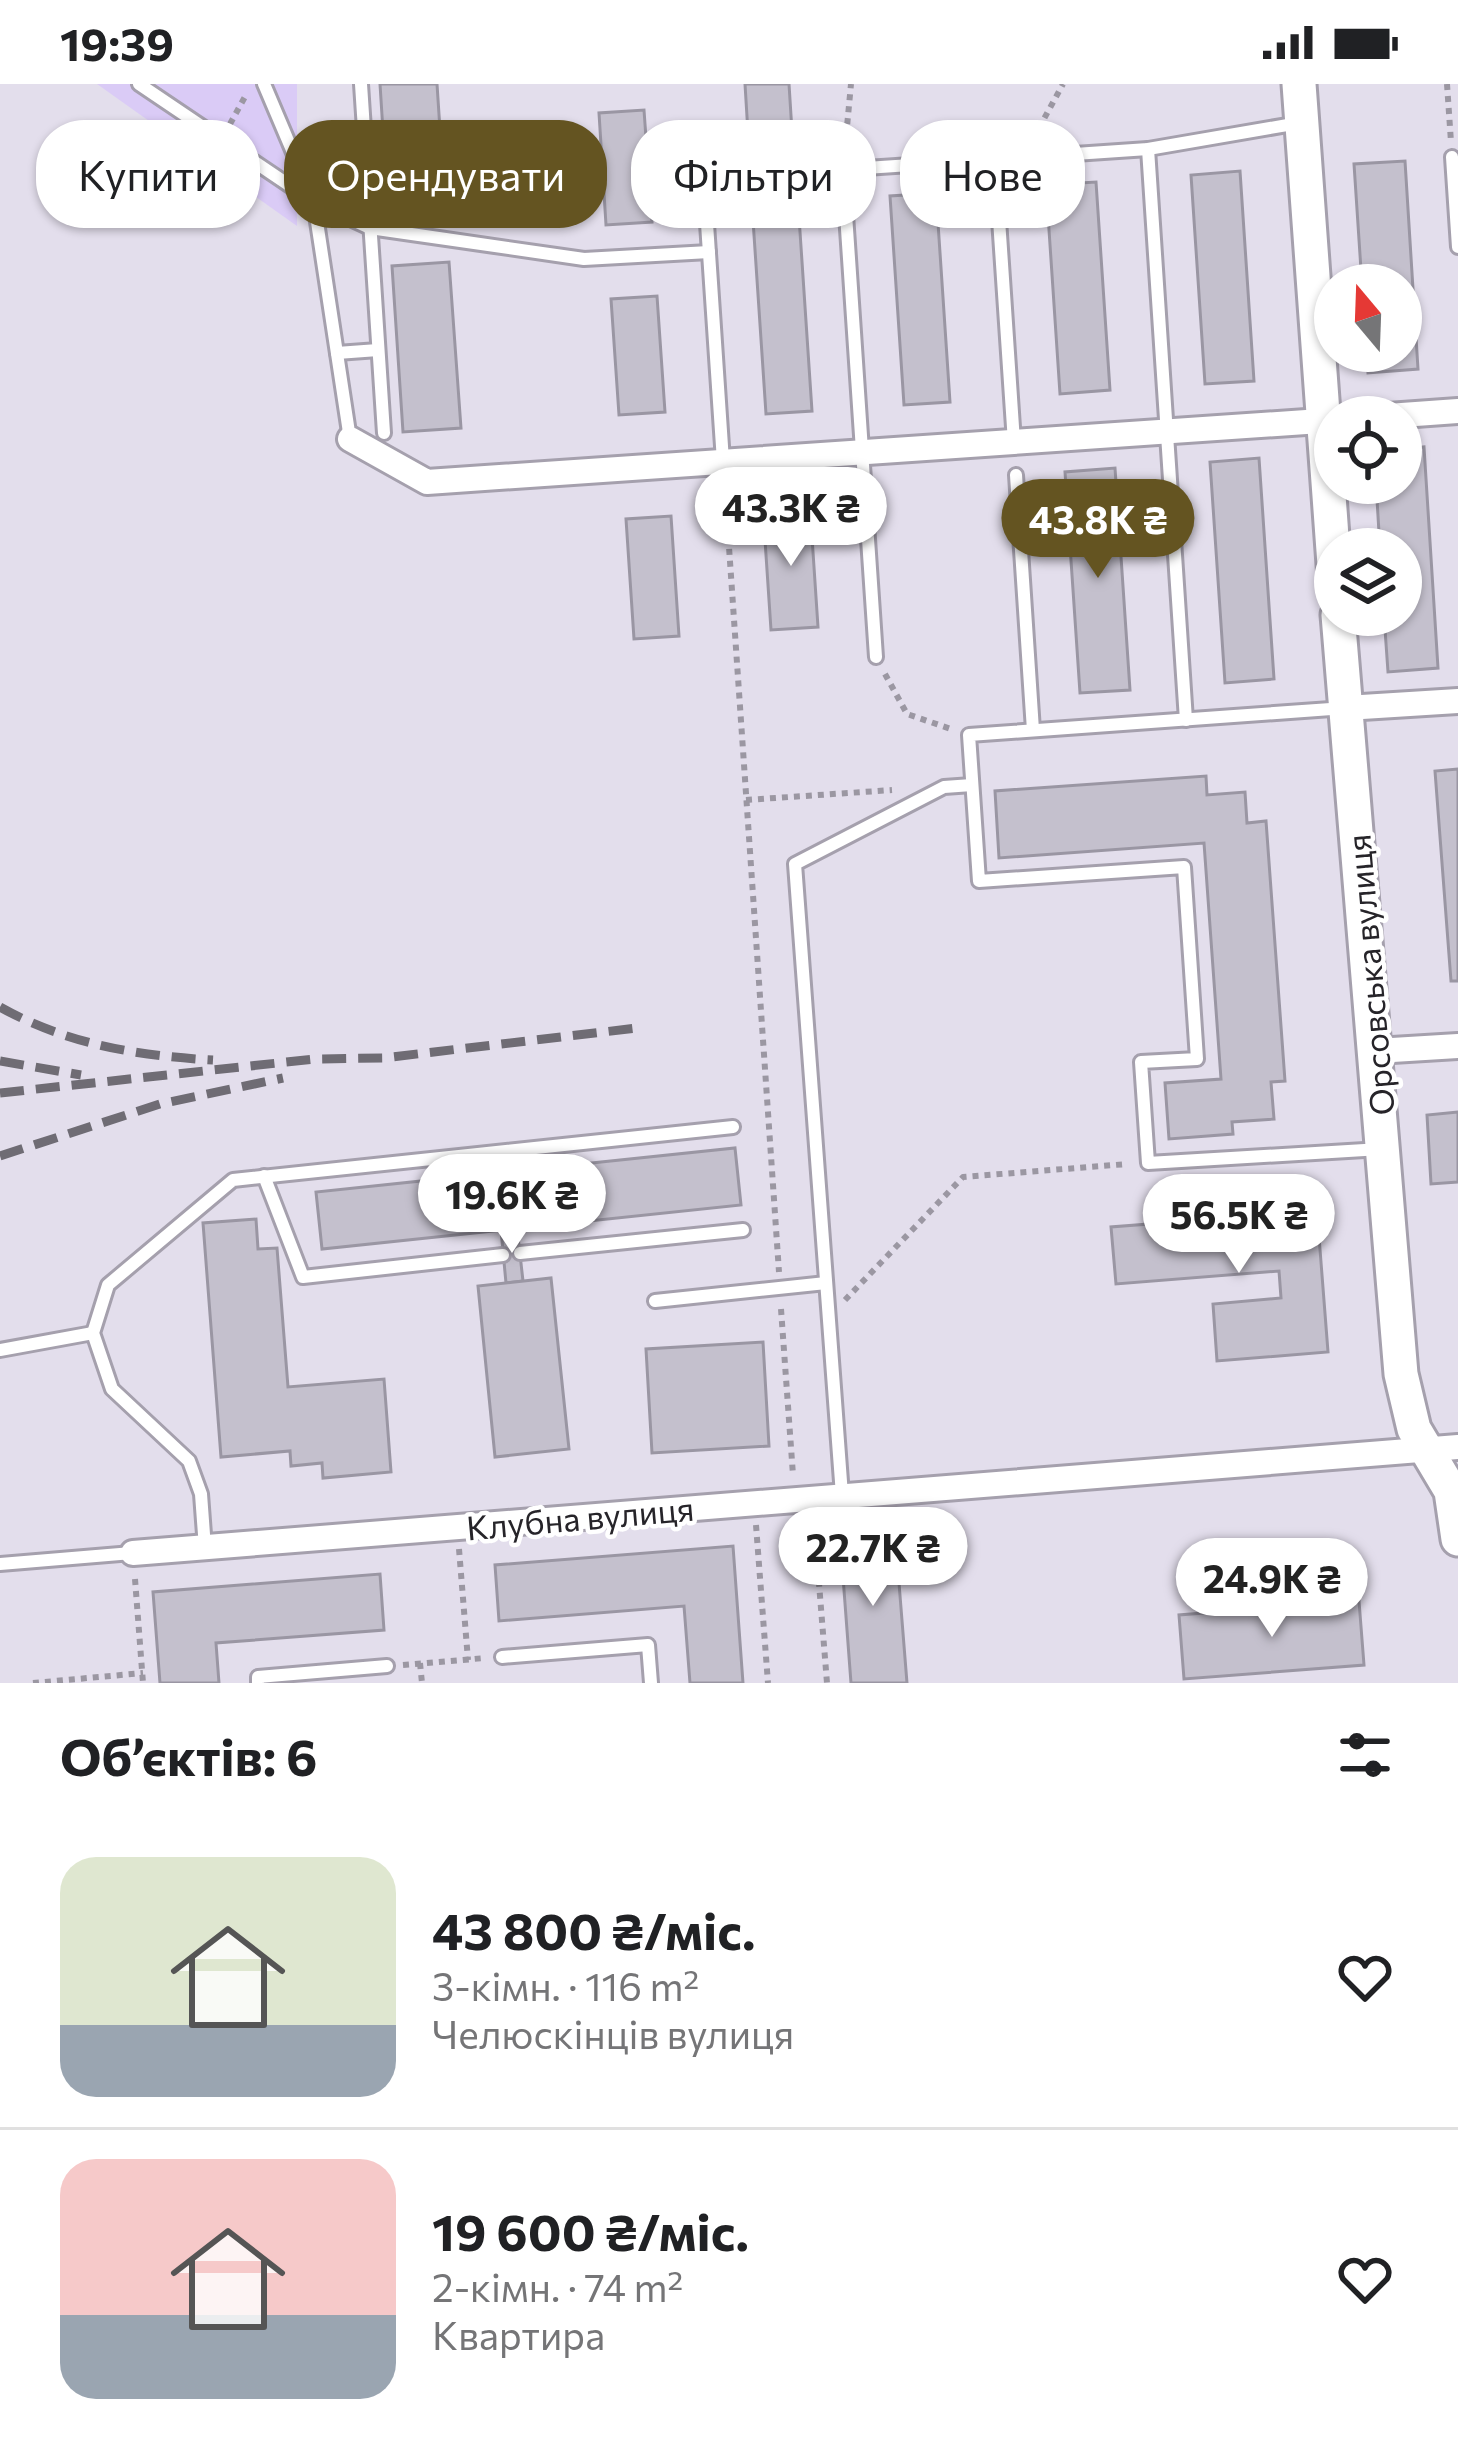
<!DOCTYPE html>
<html lang="uk">
<meta charset="utf-8">
<style>
:root{--surface:#fff;--page:#f2f2f2;--text:#202124;--muted:#757577;--line:#e0e0e0;--accent:#645421}
body{margin:0;font-family:Commissioner,sans-serif;background:var(--page);color:var(--text);height:100vh;display:flex;flex-direction:column;font-size:45px;white-space:nowrap}
*{box-sizing:border-box;margin:0}
p{font-size:39px;color:var(--muted)}
.icon{flex:none;width:66px;height:66px;fill:none;stroke:currentColor;stroke-width:2;stroke-linecap:round;stroke-linejoin:round}
.map{position:relative;height:1599px;overflow:hidden}
.panel{display:flex;flex-direction:column;background:var(--surface);flex:1}
.panel>*{flex:none}
.hud{position:absolute;left:36px;top:36px;width:1386px;height:108px;display:flex;gap:24px}
.needle{width:78px;rotate:341deg}
.tools{position:absolute;left:1314px;top:180px;display:grid;gap:24px}
.tools a{display:grid;place-items:center;width:108px;height:108px;border-radius:50%;background:var(--surface);box-shadow:0 3px 9px #0004;font-size:60px}
.price{position:absolute;translate:-50% -102px;padding:0 27px;border-radius:42px;background:#fff;color:#222;font-size:39px;line-height:78px;filter:drop-shadow(0 3px 6px #0008)}
.price::after{content:'';position:absolute;left:50%;top:72px;width:36px;height:27px;margin-left:-18px;background:inherit;clip-path:polygon(0 0,100% 0,50% 100%)}
.price.current{background:var(--accent);color:#fff}
ul{padding:0;list-style:none}
li{display:flex;align-items:center;gap:36px;height:300px;padding:0 60px}
li+li{border-top:3px solid var(--line)}
li span{display:grid;place-items:center;flex:none;width:336px;height:240px;border-radius:36px;color:#555}
li>.icon{margin-inline-start:auto}
span .icon{width:144px;height:144px;fill:#fffc;stroke-width:1}
li b{font-size:51px}
h2{display:flex;justify-content:space-between;align-items:center;height:144px;padding:0 60px;font-size:51px}
.pill{padding:0 42px;border-radius:48px;background:var(--surface);box-shadow:0 3px 9px #0004;font-size:42px;line-height:108px}
.pill.current{background:var(--accent);color:#fff}
.status{display:flex;justify-content:space-between;align-items:center;height:84px;padding:0 60px;background:var(--surface);direction:ltr}
.status svg{height:33px;fill:currentColor}
.map>svg:first-child{display:block}
</style>
<div class="status"><b>19:39</b><svg viewBox="0 0 49 12"><path d="M0 12V9h3v3zM5 12V6h3v6zM10 12V3h3v9zM15 12V0h3v12zM26 1h20v11H26zM47 4h2v5h-2z"/></svg></div>
<div class="map">
<svg width="1458" height="1599" viewBox="0 0 1458 1599">
<rect width="100%" height="100%" fill="#e3deec"/>
<polygon fill="#dacbf6" points="97,0 297,0 297,142"/>
<g fill="#c4c0cd" stroke="#9a96a3" stroke-width="3">
<polygon points="380,0 437,0 445,122 388,126"/>
<polygon points="745,0 789,0 794,79 750,82"/>
<polygon points="644,26 652,138 606,141 599,29"/>
<polygon points="1405,77 1418,285 1368,289 1367,267 1401,267 1401,201 1362,201 1354,80"/>
<polygon points="1240,87 1254,297 1205,300 1191,91"/>
<polygon points="1096,98 1110,306 1060,310 1046,101"/>
<polygon points="936,109 950,318 904,321 890,112"/>
<polygon points="798,118 812,327 766,330 752,121"/>
<polygon points="449,178 461,344 403,348 392,182"/>
<polygon points="657,212 665,328 619,331 611,215"/>
<polygon points="1424,363 1438,584 1388,588 1384,531 1401,531 1401,465 1380,465 1376,399 1401,399 1401,365"/>
<polygon points="1259,374 1274,595 1225,599 1210,378"/>
<polygon points="1115,384 1130,606 1080,609 1065,388"/>
<polygon points="810,423 818,543 771,546 763,426"/>
<polygon points="671,432 679,552 634,555 626,435"/>
<polygon points="1458,685 1458,897 1451,897 1435,687"/>
<polygon points="1206,692 1207,711 1245,708 1247,739 1266,737 1285,997 1271,998 1274,1035 1232,1038 1233,1050 1169,1055 1165,999 1221,995 1204,759 999,774 995,707"/>
<polygon points="1458,1028 1458,1098 1431,1100 1427,1031"/>
<polygon points="735,1064 741,1121 322,1165 316,1108"/>
<polygon points="1317,1127 1328,1268 1217,1277 1213,1220 1281,1214 1279,1187 1116,1200 1111,1143"/>
<polygon points="256,1135 258,1165 277,1164 288,1303 384,1295 391,1388 323,1394 322,1379 291,1382 290,1367 221,1373 203,1139"/>
<polygon points="517,1144 523,1197 506,1199 501,1146"/>
<polygon points="551,1194 569,1365 495,1373 478,1202"/>
<polygon points="763,1258 769,1362 652,1369 646,1265"/>
<polygon points="895,1449 907,1599 851,1599 840,1453"/>
<polygon points="733,1462 743,1599 690,1599 684,1522 499,1537 495,1481"/>
<polygon points="380,1490 384,1546 216,1559 219,1599 160,1599 153,1508"/>
<polygon points="1359,1517 1364,1581 1184,1595 1179,1531"/>
</g>
<g fill="none" stroke-linecap="round" stroke-linejoin="round">
<g stroke="#a5a0ad" stroke-width="18">
<g id="lane">
<polyline points="139,0 314,118 370,144 584,175 709,168"/>
<polyline points="264,0 314,118 350,355"/>
<polyline points="361,0 384,349"/>
<polyline points="1148,65 1186,636"/>
<polyline points="1452,73 1458,163"/>
<polyline points="995,76 1014,358"/>
<polyline points="843,86 876,573"/>
<polyline points="337,269 378,266"/>
<polyline points="723,377 704,95 1148,65 1299,39"/>
<polyline points="1016,391 1033,646"/>
<polyline points="1345,624 969,651 979,797 1184,783 1197,975 1141,978 1148,1079 1381,1065"/>
<polyline points="264,1092 303,1193 503,1171"/>
<polyline points="520,1169 743,1146"/>
<polyline points="655,1217 826,1199"/>
<polyline points="0,1266 93,1249"/>
<polyline points="842,1411 795,780 944,703 972,701"/>
<polyline points="205,1464 201,1410 189,1377 112,1305 93,1249 108,1201 233,1096 733,1043"/>
<polyline points="0,1480 132,1469"/>
<polyline points="502,1573 648,1561 651,1599"/>
<polyline points="258,1599 258,1593 387,1582"/>
</g>
</g>
<g stroke="#a5a0ad" stroke-width="30">
<g id="street">
<polyline points="1374,333 1458,327"/>
<polyline points="350,355 427,398 1335,336"/>
<polyline points="1346,624 1458,617"/>
<polyline points="1376,967 1458,962"/>
<polyline points="133,1469 1458,1363"/>
</g>
</g>
<g stroke="#a5a0ad" stroke-width="39">
<g id="secondary">
<polyline points="1299,0 1335,494"/>
<polyline points="1338,531 1401,1290 1414,1345 1451,1407 1458,1455"/>
</g>
</g>
<g stroke="#9b97a2" stroke-width="6" stroke-dasharray="6 6" stroke-linecap="butt">
<polyline points="1447,0 1451,58"/>
<polyline points="230,40 247,9"/>
<polyline points="1033,55 1063,0"/>
<polyline points="845,64 851,0"/>
<polyline points="725,405 779,1188"/>
<polyline points="885,590 907,630 954,646"/>
<polyline points="746,716 892,706"/>
<polyline points="845,1216 963,1093 1127,1080"/>
<polyline points="781,1225 793,1391"/>
<polyline points="814,1437 827,1599"/>
<polyline points="756,1441 768,1599"/>
<polyline points="459,1465 468,1576"/>
<polyline points="135,1495 143,1599"/>
<polyline points="420,1579 422,1599"/>
<polyline points="403,1581 485,1574"/>
<polyline points="33,1599 143,1589"/>
</g>
<use href="#lane" stroke="#fff" stroke-width="12"/>
<use href="#street" stroke="#fff" stroke-width="24"/>
<use href="#secondary" stroke="#fff" stroke-width="33"/>
<g stroke="#6f6c74" stroke-width="9" stroke-dasharray="24 12" stroke-linecap="butt">
<path d="M0 923C66 960 138 972 213 976"/>
<polyline points="0,977 81,991"/>
<polyline points="0,1009 315,975 383,974 637,944"/>
<polyline points="0,1072 160,1020 283,994"/>
</g>
</g>
<g text-anchor="middle" dominant-baseline="central" stroke-width="9" stroke-linejoin="round" paint-order="stroke">
<g font-size="33" fill="#262429" stroke="#fff">
<text transform="translate(1369 891) rotate(-95)">Орсовська вулиця</text>
<text transform="translate(580 1433) rotate(-5)">Клубна вулиця</text>
</g>
</g>
</svg>
<div class="tools">
<a><svg class="needle" viewBox="-14 -14 28 28"><path d="M0-13l5 13h-10z" fill="#e53935"/><path d="M0 13l5-13h-10z" fill="#757577"/></svg></a>
<a><svg class="icon" aria-label="locate" viewBox="0 0 24 24"><circle cx="12" cy="12" r="6"/><path d="M12 2v4M12 18v4M2 12h4M18 12h4"/></svg></a>
<a><svg class="icon" aria-label="layers" viewBox="0 0 24 24"><path d="M12 4l9 5-9 5-9-5zM3 14l9 5 9-5"/></svg></a>
</div>
<b class="price" style="left:791px;top:485px">43.3K ₴</b>
<b class="price current" style="left:1098px;top:497px">43.8K ₴</b>
<b class="price" style="left:512px;top:1172px">19.6K ₴</b>
<b class="price" style="left:1239px;top:1192px">56.5K ₴</b>
<b class="price" style="left:873px;top:1525px">22.7K ₴</b>
<b class="price" style="left:1272px;top:1556px">24.9K ₴</b>
<div class="hud">
<a class="pill">Купити</a>
<a class="pill current">Орендувати</a>
<a class="pill">Фільтри</a>
<a class="pill">Нове</a>
</div>
</div>
<section class="panel">
<h2>Об’єктів: 6<svg class="icon" aria-label="filters" viewBox="0 0 24 24"><path d="M4 7h16M4 17h16"/><circle cx="9" cy="7" r="2"/><circle cx="15" cy="17" r="2"/></svg></h2>
<ul>
<li><span style="background:linear-gradient(#dfe7d0 70%,#9aa5b1 0)"><svg class="icon" aria-label="home" viewBox="0 0 24 24"><path d="M3 11l9-7 9 7M6 9v11h12V9"/></svg></span><div><b>43 800 ₴/міс.</b><p>3-кімн. · 116 m²</p><p>Челюскінців вулиця</p></div><svg class="icon" aria-label="heart" viewBox="0 0 24 24"><path d="M12 20l-8-8c-3-5 5-10 8-4 3-6 11-1 8 4z"/></svg></li>
<li><span style="background:linear-gradient(#f6c9c9 65%,#9aa5b1 0)"><svg class="icon" aria-label="home" viewBox="0 0 24 24"><path d="M3 11l9-7 9 7M6 9v11h12V9"/></svg></span><div><b>19 600 ₴/міс.</b><p>2-кімн. · 74 m²</p><p>Квартира</p></div><svg class="icon" aria-label="heart" viewBox="0 0 24 24"><path d="M12 20l-8-8c-3-5 5-10 8-4 3-6 11-1 8 4z"/></svg></li>
</ul>
</section>
